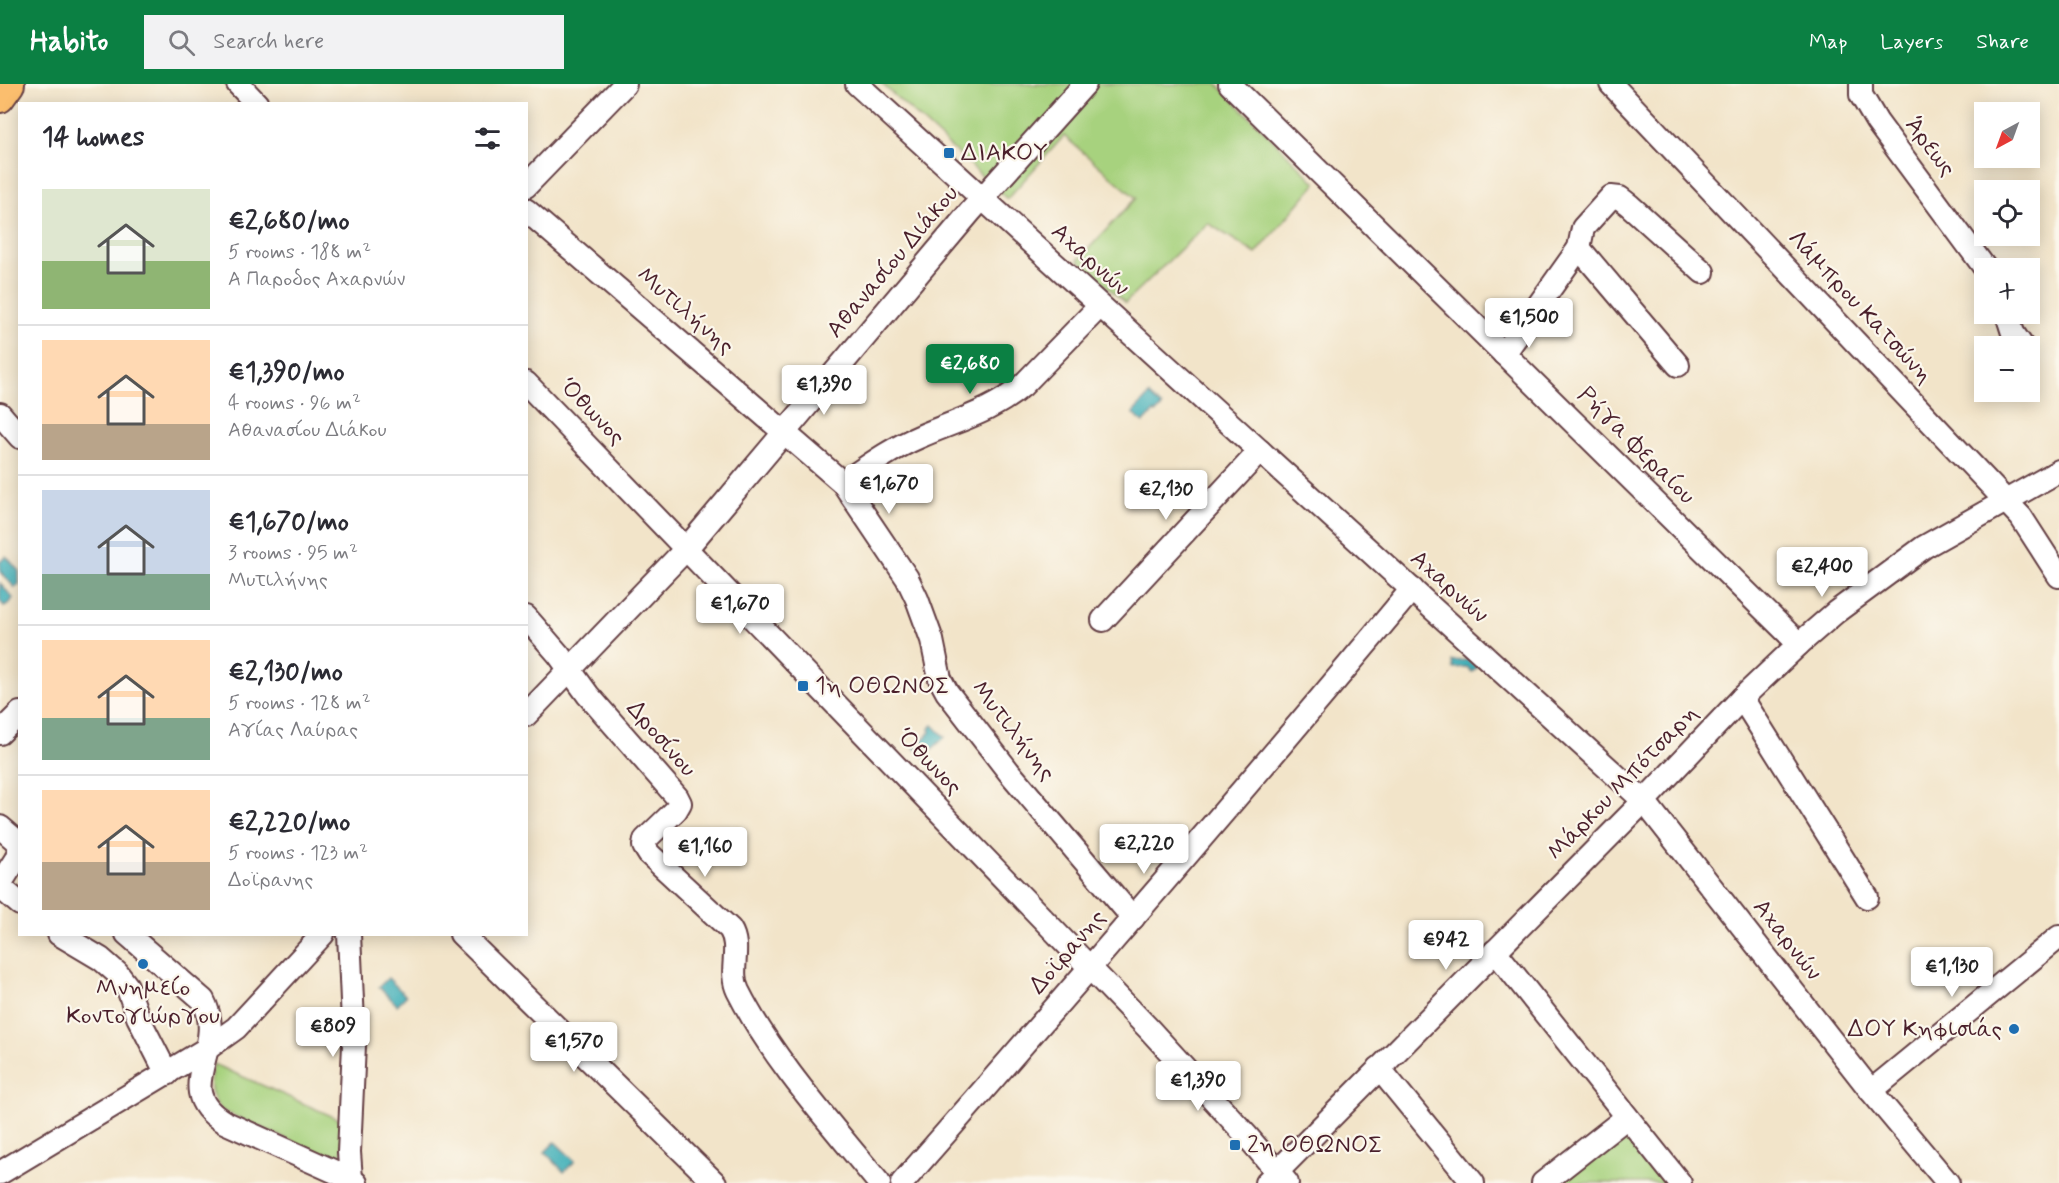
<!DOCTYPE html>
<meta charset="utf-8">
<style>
:root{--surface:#fff;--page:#f2f2f3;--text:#2b2b33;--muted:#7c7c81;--line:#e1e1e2;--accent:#0b8043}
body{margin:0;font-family:Mynerve,sans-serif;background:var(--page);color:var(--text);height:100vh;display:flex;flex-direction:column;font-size:22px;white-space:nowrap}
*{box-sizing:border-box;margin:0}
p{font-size:20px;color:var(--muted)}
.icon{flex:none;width:33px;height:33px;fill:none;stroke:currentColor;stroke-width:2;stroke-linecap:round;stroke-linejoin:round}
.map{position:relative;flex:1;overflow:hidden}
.side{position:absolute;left:18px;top:18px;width:510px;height:834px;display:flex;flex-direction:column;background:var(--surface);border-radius:0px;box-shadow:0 3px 15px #0003}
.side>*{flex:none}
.needle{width:39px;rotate:221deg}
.tools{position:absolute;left:1974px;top:18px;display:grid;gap:12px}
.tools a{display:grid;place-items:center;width:66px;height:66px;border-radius:0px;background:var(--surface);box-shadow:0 3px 15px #0003;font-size:30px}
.price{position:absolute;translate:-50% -51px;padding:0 14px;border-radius:6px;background:#fff;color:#222;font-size:20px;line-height:39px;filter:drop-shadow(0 2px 3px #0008)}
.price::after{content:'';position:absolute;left:50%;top:36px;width:18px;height:14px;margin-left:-9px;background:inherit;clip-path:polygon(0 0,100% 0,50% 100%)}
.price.selected{background:var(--accent);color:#fff}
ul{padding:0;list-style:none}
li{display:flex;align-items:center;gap:18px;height:150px;padding:0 24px}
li+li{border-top:2px solid var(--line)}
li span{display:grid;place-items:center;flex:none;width:168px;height:120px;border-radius:0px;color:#555}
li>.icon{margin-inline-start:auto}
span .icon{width:72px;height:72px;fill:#fffc;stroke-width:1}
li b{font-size:26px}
h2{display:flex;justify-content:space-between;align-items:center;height:72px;padding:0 24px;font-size:26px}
header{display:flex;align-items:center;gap:36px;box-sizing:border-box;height:84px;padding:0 30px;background:var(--accent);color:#fff}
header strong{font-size:28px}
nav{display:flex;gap:33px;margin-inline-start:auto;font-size:21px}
.search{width:420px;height:54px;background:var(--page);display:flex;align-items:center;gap:15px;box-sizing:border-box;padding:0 21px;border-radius:0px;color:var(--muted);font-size:22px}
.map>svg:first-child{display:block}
</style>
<header>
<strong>Habito</strong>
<div class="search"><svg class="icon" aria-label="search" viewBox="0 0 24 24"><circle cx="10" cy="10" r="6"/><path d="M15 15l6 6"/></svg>Search here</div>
<nav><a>Map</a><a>Layers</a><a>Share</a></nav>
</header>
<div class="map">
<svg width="2059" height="1099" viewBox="0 0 2059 1099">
<rect width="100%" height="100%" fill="#fbf7ec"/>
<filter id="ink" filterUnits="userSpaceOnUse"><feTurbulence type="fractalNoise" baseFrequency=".0167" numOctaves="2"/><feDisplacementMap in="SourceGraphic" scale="12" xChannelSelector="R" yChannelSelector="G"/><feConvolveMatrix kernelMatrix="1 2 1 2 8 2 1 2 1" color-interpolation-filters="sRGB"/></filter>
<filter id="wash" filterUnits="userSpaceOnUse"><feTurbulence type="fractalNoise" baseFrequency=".008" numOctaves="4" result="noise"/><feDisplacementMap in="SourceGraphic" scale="24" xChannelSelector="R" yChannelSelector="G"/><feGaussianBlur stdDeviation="1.35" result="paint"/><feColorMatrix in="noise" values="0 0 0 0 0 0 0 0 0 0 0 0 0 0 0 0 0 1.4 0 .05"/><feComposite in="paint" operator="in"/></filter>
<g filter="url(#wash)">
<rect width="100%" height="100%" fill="#f2e4c9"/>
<g fill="#a7d27e" stroke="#787854" stroke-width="1.5">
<polygon points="882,0 1217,0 1316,99 1256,170 1208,139 1125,219 1078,176 1136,114 1064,52 1007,115"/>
<path d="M214 980 343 1037 341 1079 221 1026C209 1012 208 997 214 980Z"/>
<polygon points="1627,1042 1673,1099 1554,1099"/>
</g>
<g fill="#3daeb7" stroke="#446671" stroke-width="1.5">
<polygon points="1149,311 1162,323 1156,329 1154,328 1143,339 1133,329"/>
<polygon points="6,472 19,487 19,500 15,504 0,487 0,478"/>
<polygon points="0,499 13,514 10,519 4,522 0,517"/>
<polygon points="1467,576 1477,583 1472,588 1467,583 1453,584 1452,577"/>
<polygon points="933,641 945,653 928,669 930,671 926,675 914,664 930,648 929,645"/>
<polygon points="388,894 406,912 397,921 379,903"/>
<polygon points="555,1058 575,1077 564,1088 545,1068"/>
</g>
</g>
<g filter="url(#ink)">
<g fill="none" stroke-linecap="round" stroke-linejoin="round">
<g stroke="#633d43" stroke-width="26">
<g id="minor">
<polyline points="238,0 257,20"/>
<polyline points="857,0 1644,717 1871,1007 1948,1099"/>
<polyline points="1230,0 1799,560"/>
<polyline points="1611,0 2021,433 2059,492"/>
<polyline points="1861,0 1861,11 1877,38 1985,184"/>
<polyline points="526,102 625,0"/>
<polyline points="526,126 843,399 907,494 917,515 932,556 940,595 947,608 1009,688 1133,834"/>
<polyline points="1579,164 1678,281"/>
<polyline points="2007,230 2013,249 2022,262"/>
<polyline points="1504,270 1579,164 1583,144 1611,113 1620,114 1629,121 1703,188"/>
<polyline points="526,299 1148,944 1246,1051 1287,1099"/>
<polyline points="0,330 20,353"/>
<path d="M843 399C868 382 891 365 919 353 955 337 992 328 1022 302L1100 222"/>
<path d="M526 533 559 571 588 611 677 713 680 719 676 726 645 756 644 762 649 770 730 845C742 864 728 886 738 907 772 975 831 1040 879 1099"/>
<polyline points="1103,536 1260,367"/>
<polyline points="1742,614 1867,813"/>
<polyline points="526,631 686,465 970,128 1085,0"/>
<polyline points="0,649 20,629"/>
<polyline points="0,743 20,760"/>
<polyline points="0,800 16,775 20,763"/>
<polyline points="0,803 20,820"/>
<polyline points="59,850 101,875 117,889 127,902 138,933 167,990"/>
<path d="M127 850 203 916C229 965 168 1005 224 1038L351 1095 356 1099"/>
<polyline points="349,850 354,961 349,1068 351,1095"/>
<polyline points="461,850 715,1099"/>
<polyline points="1495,867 1680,1099"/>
<polyline points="1379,984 1473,1099"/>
<polyline points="1871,1007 2059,853"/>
<polyline points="0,1089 208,964 236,944 323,850"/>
<path d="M902 1099C1074 903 1245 706 1412 505"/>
<polyline points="1266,1099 1644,717 1742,614 1799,560 1836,528 1924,463 2059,387"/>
<polyline points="1543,1099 1627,1033"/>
</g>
</g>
<g stroke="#633d43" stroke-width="32">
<polyline id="major" points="0,14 10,0"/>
</g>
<use href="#minor" stroke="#fff" stroke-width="22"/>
<use href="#major" stroke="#fbbe6e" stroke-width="28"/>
</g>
</g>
<g fill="#1f6fb2" stroke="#fbf7ec" stroke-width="2">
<rect x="943" y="63" width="12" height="12" rx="3"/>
<rect x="797" y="596" width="12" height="12" rx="3"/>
<circle cx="143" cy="880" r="6"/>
<circle cx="2014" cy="945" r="6"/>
<rect x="1229" y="1055" width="12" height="12" rx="3"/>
</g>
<g text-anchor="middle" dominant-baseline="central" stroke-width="4.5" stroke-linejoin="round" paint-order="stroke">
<g font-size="24" fill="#4a1f2b" stroke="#fbf7ec">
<text transform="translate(1930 63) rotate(53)">Άρεως</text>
<text transform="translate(1090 176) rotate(42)">Αχαρνών</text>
<text transform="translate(893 178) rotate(-50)">Αθανασίου Διάκου</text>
<text transform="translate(1860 223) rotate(47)">Λάμπρου Κατσώνη</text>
<text transform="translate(685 227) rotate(41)">Μυτιλήνης</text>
<text transform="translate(592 328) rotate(46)">Όθωνος</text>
<text transform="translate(1636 362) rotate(45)">Ρήγα Φεραίου</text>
<text transform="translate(1449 503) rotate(42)">Αχαρνών</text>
<text transform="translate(1013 647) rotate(52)">Μυτιλήνης</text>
<text transform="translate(661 655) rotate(49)">Δροσίνου</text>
<text transform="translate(929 678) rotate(46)">Όθωνος</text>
<text transform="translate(1623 699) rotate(-46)">Μάρκου Μπότσαρη</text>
<text transform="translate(1787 856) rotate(52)">Αχαρνών</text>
<text transform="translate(1068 868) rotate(-49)">Δοϊρανης</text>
</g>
<g font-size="24" fill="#4a1f2b" stroke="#fbf7ec" text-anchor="start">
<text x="961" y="69">ΔΙΑΚΟΥ</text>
<text x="815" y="602">1η ΟΘΩΝΟΣ</text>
<text x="143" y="904" text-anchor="middle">Μνημείο<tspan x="143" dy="28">Κοντογιώργου</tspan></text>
<text x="2002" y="945" text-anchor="end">ΔΟΥ Κηφισιάς</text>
<text x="1247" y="1061">2η ΟΘΩΝΟΣ</text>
</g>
</g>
</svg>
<div class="tools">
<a><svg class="needle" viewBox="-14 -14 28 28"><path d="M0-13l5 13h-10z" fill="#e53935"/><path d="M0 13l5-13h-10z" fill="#7c7c81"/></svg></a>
<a><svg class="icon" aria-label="locate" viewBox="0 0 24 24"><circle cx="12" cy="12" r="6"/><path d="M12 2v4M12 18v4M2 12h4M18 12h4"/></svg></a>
<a>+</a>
<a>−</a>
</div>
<b class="price" style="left:1529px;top:265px">€1,500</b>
<b class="price selected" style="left:970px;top:311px">€2,680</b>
<b class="price" style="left:824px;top:332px">€1,390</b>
<b class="price" style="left:889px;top:431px">€1,670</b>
<b class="price" style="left:1166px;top:437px">€2,130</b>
<b class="price" style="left:1822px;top:514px">€2,400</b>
<b class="price" style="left:740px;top:551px">€1,670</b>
<b class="price" style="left:1144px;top:791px">€2,220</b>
<b class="price" style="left:705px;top:794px">€1,160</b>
<b class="price" style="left:1446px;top:887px">€942</b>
<b class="price" style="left:1952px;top:914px">€1,130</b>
<b class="price" style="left:333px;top:974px">€809</b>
<b class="price" style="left:574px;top:989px">€1,570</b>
<b class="price" style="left:1198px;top:1028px">€1,390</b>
<section class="side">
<h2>14 homes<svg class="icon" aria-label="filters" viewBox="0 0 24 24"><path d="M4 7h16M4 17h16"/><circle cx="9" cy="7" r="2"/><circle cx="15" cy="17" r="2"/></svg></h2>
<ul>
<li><span style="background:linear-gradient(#dfe7d0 60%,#8fb573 0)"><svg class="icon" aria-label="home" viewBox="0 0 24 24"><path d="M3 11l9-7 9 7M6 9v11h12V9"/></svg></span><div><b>€2,680/mo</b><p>5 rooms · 188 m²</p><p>Α Παροδος Αχαρνών</p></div></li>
<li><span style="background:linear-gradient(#ffd9b3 70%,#b9a48a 0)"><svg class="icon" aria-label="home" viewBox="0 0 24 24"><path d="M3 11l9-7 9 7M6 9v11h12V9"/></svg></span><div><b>€1,390/mo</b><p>4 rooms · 96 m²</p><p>Αθανασίου Διάκου</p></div></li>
<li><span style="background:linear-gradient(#c9d6e8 70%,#7fa58c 0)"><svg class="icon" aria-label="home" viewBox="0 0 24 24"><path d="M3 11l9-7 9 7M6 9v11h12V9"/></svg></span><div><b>€1,670/mo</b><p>3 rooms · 95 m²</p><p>Μυτιλήνης</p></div></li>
<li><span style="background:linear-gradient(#ffd9b3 65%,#7fa58c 0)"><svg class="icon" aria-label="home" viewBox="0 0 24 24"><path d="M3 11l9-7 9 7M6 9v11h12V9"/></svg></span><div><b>€2,130/mo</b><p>5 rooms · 128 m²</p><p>Αγίας Λαύρας</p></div></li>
<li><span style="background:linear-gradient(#ffd9b3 60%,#b9a48a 0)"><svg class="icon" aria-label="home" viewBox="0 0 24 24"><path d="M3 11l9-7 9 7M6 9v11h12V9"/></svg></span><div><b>€2,220/mo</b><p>5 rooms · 123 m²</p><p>Δοϊρανης</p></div></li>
</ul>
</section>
</div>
